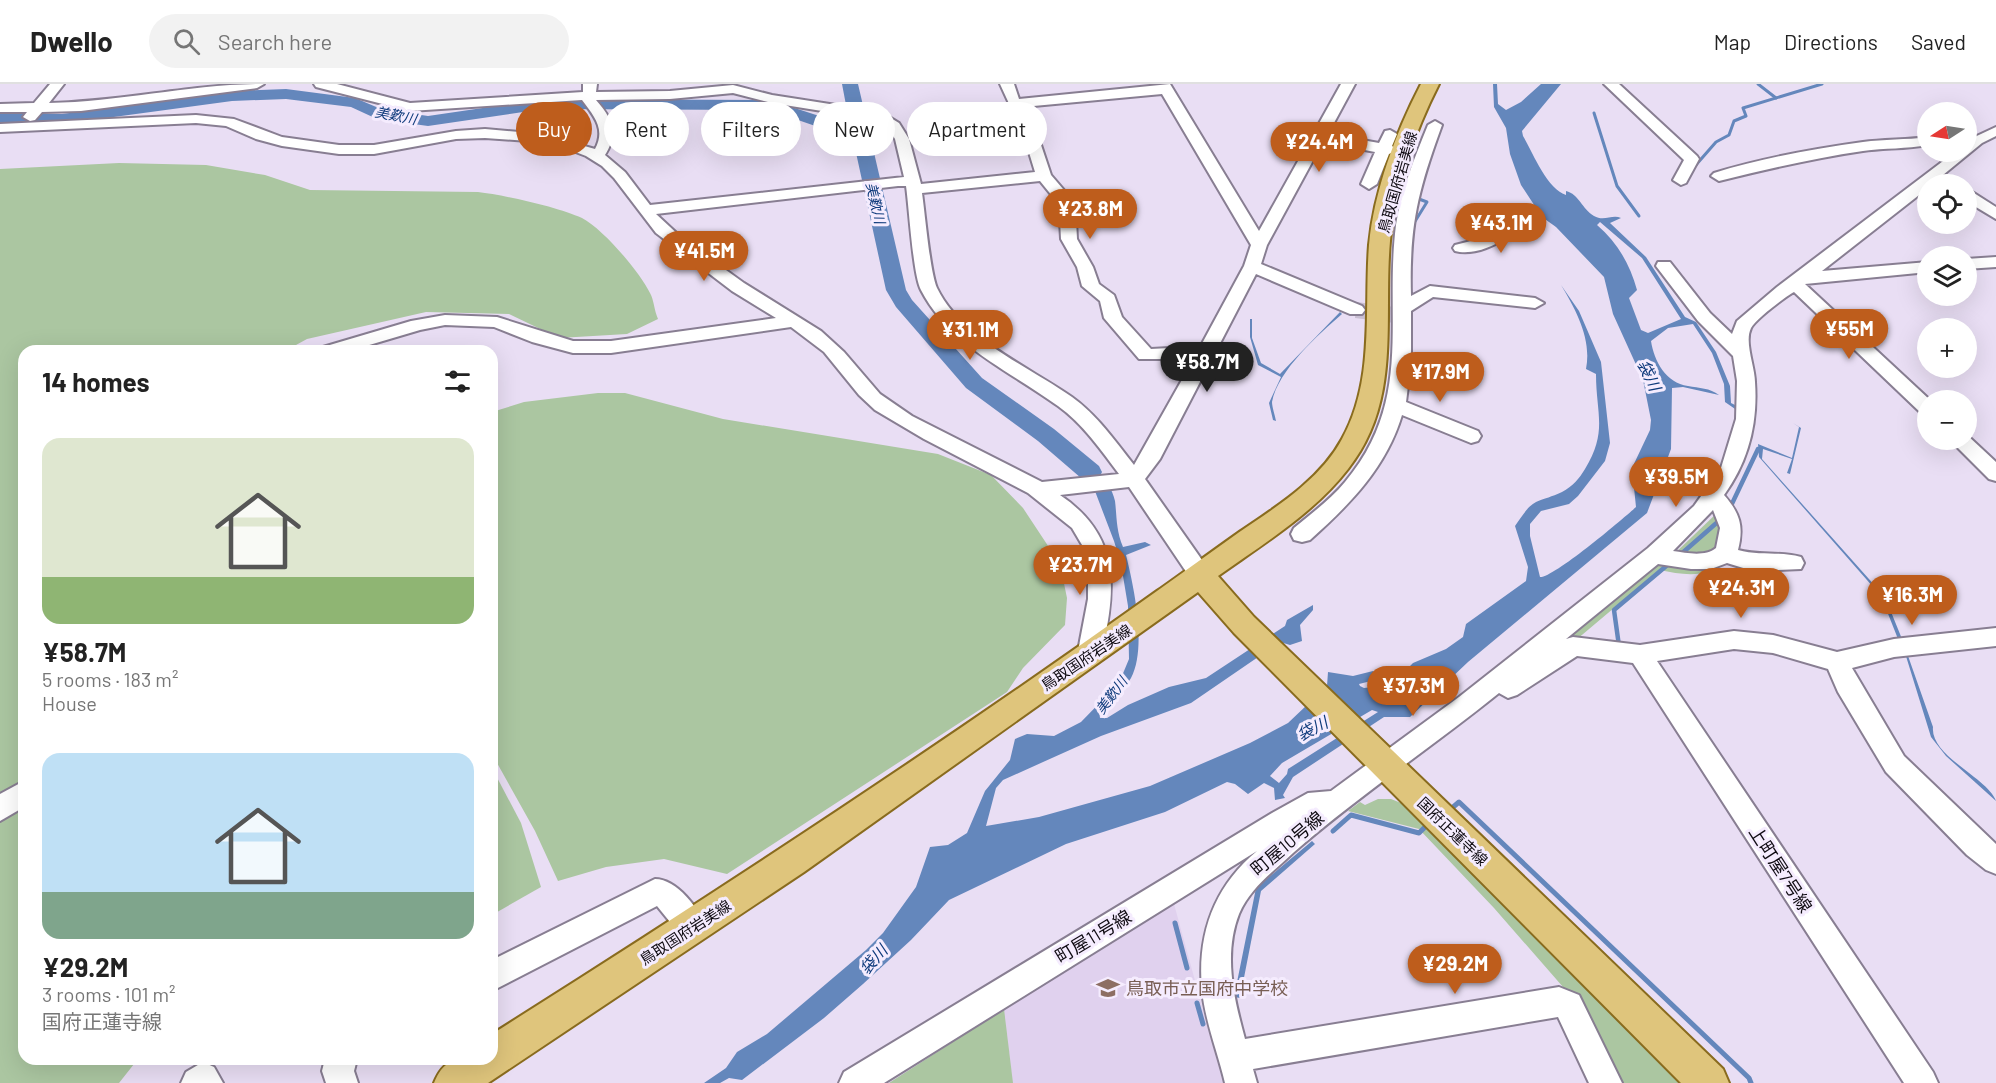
<!DOCTYPE html>
<meta charset="utf-8">
<style>
:root{--surface:#fff;--page:#f2f2f2;--text:#222;--muted:#767676;--line:#e0e0e0;--accent:#be5d1c}
body{margin:0;font-family:Barlow,"Noto Sans JP",sans-serif;background:var(--page);color:var(--text);height:100vh;display:flex;flex-direction:column;font-size:22px;white-space:nowrap}
*{box-sizing:border-box;margin:0}
p{font-size:20px;color:var(--muted)}
.icon{flex:none;width:33px;height:33px;fill:none;stroke:currentColor;stroke-width:2;stroke-linecap:round;stroke-linejoin:round}
.map{position:relative;flex:1;overflow:hidden}
.sheet{position:absolute;left:18px;top:261px;width:480px;height:720px;display:flex;flex-direction:column;background:var(--surface);border-radius:18px;box-shadow:0 6px 24px #0002}
.sheet>*{flex:none}
.hud{position:absolute;left:516px;top:18px;width:570px;height:54px;display:flex;gap:12px}
.needle{width:39px;rotate:258deg}
.fabs{position:absolute;left:1917px;top:18px;display:grid;gap:12px}
.fabs a{display:grid;place-items:center;width:60px;height:60px;border-radius:50%;background:var(--surface);box-shadow:0 6px 24px #0002;font-size:30px}
.price{position:absolute;translate:-50% -51px;padding:0 14px;border-radius:21px;background:var(--accent);color:#fff;font-size:20px;line-height:39px;filter:drop-shadow(0 2px 3px #0008)}
.price::after{content:'';position:absolute;left:50%;top:36px;width:18px;height:14px;margin-left:-9px;background:inherit;clip-path:polygon(0 0,100% 0,50% 100%)}
.price.current{background:#222;color:#fff}
ul{padding:0;list-style:none}
li{display:grid;align-content:center;gap:12px;height:318px;padding:0 24px}
li span{display:grid;place-items:center;height:186px;border-radius:18px;color:#555}
li>.icon{margin-inline-start:auto}
span .icon{width:108px;height:108px;fill:#fffc;stroke-width:1}
li b{font-size:26px}
h2{display:flex;justify-content:space-between;align-items:center;height:72px;padding:0 24px;font-size:26px}
.chip{padding:0 21px;border-radius:27px;background:var(--surface);box-shadow:0 6px 24px #0002;font-size:21px;line-height:54px}
.chip.current{background:var(--accent);color:#fff}
header{display:flex;align-items:center;gap:36px;box-sizing:border-box;height:84px;padding:0 30px;background:var(--surface);border-bottom:2px solid var(--line)}
header strong{font-size:28px}
nav{display:flex;gap:33px;margin-inline-start:auto;font-size:21px}
.search{width:420px;height:54px;background:var(--page);display:flex;align-items:center;gap:15px;box-sizing:border-box;padding:0 21px;border-radius:33px;color:var(--muted);font-size:22px}
.map>svg:first-child{display:block}
</style>
<header>
<strong>Dwello</strong>
<div class="search"><svg class="icon" aria-label="search" viewBox="0 0 24 24"><circle cx="10" cy="10" r="6"/><path d="M15 15l6 6"/></svg>Search here</div>
<nav><a>Map</a><a>Directions</a><a>Saved</a></nav>
</header>
<div class="map">
<svg width="1996" height="999" viewBox="0 0 1996 999">
<rect width="100%" height="100%" fill="#e9def4"/>
<polygon fill="#e0d1ee" points="1171,809 1223,999 869,999"/>
<g fill="#abc6a1">
<path d="M119 79 206 81 265 91 310 106 478 108C504 111 558 123 582 134 603 145 639 187 650 209 654 216 654 226 658 235L627 250 559 254 509 230 426 228 307 255 285 267H24V706L0 722V85Z"/>
<polygon points="598,309 625,309 723,335 938,370 991,391 1023,424 1060,480 1067,514 1065,541 1023,584 1007,608 727,790 664,775 606,783 558,797 535,747 492,670 492,328 524,318"/>
<polygon points="1718,428 1723,429 1721,467 1671,473"/>
<path d="M1655 475 1727 476C1707 495 1685 491 1659 486L1576 556 1534 579Z"/>
<polygon points="492,684 521,739 541,803 492,831"/>
<polygon points="24,712 24,975 138,975 119,999 0,999 0,728"/>
<polygon points="1378,715 1391,715 1406,721 1684,999 1611,999 1563,903 1494,824 1419,745 1348,727 1360,718 1365,721"/>
<polygon points="1004,925 1013,999 889,999"/>
</g>
<g fill="#6487bc" fill-rule="evenodd">
<path d="M1493 0H1497L1498 20 1506 26 1521 18 1541 0H1561L1522 47 1523 52C1533 69 1547 105 1566 111V107C1579 110 1582 125 1594 132 1604 138 1612 130 1621 134L1610 139 1646 173 1685 233 1696 238 1716 268 1730 302 1731 319 1739 323 1738 327 1725 318 1724 300 1712 269 1693 240 1668 244 1651 257C1654 277 1666 299 1688 302 1699 304 1710 304 1719 311L1683 303 1672 304 1671 365 1647 429 1468 578 1410 633H1384L1293 693 1283 711 1285 714 1275 716 1274 704 1264 699 1248 710 1235 700 1227 698 1165 728 1066 760 949 816 911 856 863 900 824 934 742 996 729 994 720 999H704L726 984 737 968 767 950 866 866 883 849 916 803 930 763 948 761 967 749 985 707 1010 676 1015 655 1027 650 1054 652 1081 638 1119 599 1129 575 1128 522 1121 480 1114 457 1090 394 1059 367 1065 363C1083 377 1110 392 1115 417 1117 434 1116 446 1123 463L1145 458 1151 461 1126 471C1134 503 1147 564 1131 594 1123 608 1110 618 1099 627L1100 634H1107L1128 621 1169 603 1206 594 1285 542 1287 536 1313 521V526L1300 541 1302 557 1290 561 1280 558 1191 619 1101 652 1003 696 996 704 986 742 1039 733 1150 702 1250 659 1288 639 1327 602 1328 588 1353 592 1373 587 1378 592 1371 597 1359 600 1360 602 1364 604 1381 602 1404 588 1413 579 1446 565 1463 553 1466 540 1526 497 1528 483 1515 442C1535 412 1533 421 1562 408 1573 402 1579 395 1585 385 1608 347 1596 330 1596 290L1586 285C1592 255 1576 226 1561 201L1579 227 1601 278 1610 359 1605 377 1578 412 1569 420 1541 427 1530 440V452L1540 493C1552 495 1623 435 1636 423L1632 384 1650 346 1651 336 1643 296 1613 230 1604 193 1556 143 1542 133 1521 101 1510 70 1506 44 1494 23ZM1600 138 1642 174 1681 235 1648 249 1641 246 1629 214 1637 206C1630 180 1617 158 1597 141ZM1372 626 1378 628 1288 685 1287 690 1279 699 1270 692 1282 679Z"/>
<path d="M1340 228 1342 230C1319 250 1278 286 1272 318 1272 323 1275 331 1276 337L1273 336 1269 319 1281 293 1258 281 1250 253V235H1252V254L1261 279 1280 290Z"/>
<polygon points="1793,339 1801,344 1790,390 1787,389 1792,375 1763,365 1762,375 1885,513 1902,555 1898,555 1881,512 1759,373 1758,360 1792,374 1799,343"/>
<path d="M1905 569H1907L1933 643C1930 672 1988 694 1996 717L1946 672 1931 653Z"/>
<polygon points="1312,757 1315,760 1261,807 1240,914 1234,913 1256,804"/>
</g>
<g fill="none" stroke-linecap="round" stroke-linejoin="round">
<g stroke="#6487bc" stroke-width="3">
<polyline points="1758,0 1776,14"/>
<polyline points="1594,29 1617,102 1639,132"/>
<polyline points="1695,82 1716,58 1729,51 1734,37 1746,32 1743,24 1822,0"/>
<polyline points="1414,139 1427,118 1419,115"/>
</g>
<g stroke="#6487bc" stroke-width="4.5">
<polyline points="1729,426 1758,365"/>
<polyline points="1680,471 1721,435"/>
<polyline points="1619,562 1614,526 1671,478"/>
</g>
<g stroke="#6487bc" stroke-width="5">
<polyline points="1452,724 1459,718 1749,994 1751,999"/>
<polyline points="1333,747 1351,731 1419,749 1426,742"/>
<polyline points="1175,839 1187,884"/>
<polyline points="1197,919 1203,940"/>
</g>
<polygon fill="#6487bc" fill-rule="evenodd" points="842,0 858,0 906,206 912,216 982,294 1054,345 1099,382 1102,388 1099,394 1090,396 1081,394 1038,357 966,304 896,223 886,206 853,55 769,26 543,25 428,42 377,35 351,23 286,15 232,17 62,40 0,39 0,29 62,30 232,7 286,5 355,14 381,25 428,32 543,15 770,16 850,42"/>
<polyline stroke="#c8bed2" stroke-width="16" stroke-dasharray="16 8" stroke-linecap="butt" points="1356,226 1402,232"/>
<g stroke="#887e92" stroke-width="4">
<g id="minor">
<path d="M50 0H64L49 19C121 18 191 0 264 0L257 4 81 27 42 28 35 36 30 37 23 33 27 28H0V20L34 19Z"/>
<path d="M314 0H337L410 19 583 8V0H597L596 8 670 7 733 1 772 11 881 28 899 39 909 55 921 100 1035 88 1024 52 1000 0H1014L1019 15 1170 0 1259 147 1341 0H1355L1328 50 1379 59 1385 47 1390 46 1397 50 1392 62 1398 66 1389 70 1377 100 1369 105 1361 100 1375 68 1323 58 1267 161 1261 180 1362 222 1365 226 1362 230H1350L1256 190 1160 375 1145 395 1209 486 1212 492 1209 498 1201 500 1193 498 1129 403 1060 411C1118 450 1117 500 1103 562L1106 568 1102 575 1094 577 1086 575 1079 562 1088 515V482L1085 466 1072 444 1028 409 924 355 875 326 859 311 824 268 791 243 611 269H573L532 258 494 243 445 241 420 246 349 267H320L323 263 411 237 445 231 497 233 573 257H611L776 234 732 207 656 149 614 94 602 82 586 72 565 64 528 57 485 54 456 55 374 70H339L282 62 256 55 226 42 196 39 0 48V40L196 31 234 35 282 53 339 61H374L456 47 485 45 542 50 595 65C606 45 594 32 582 16L410 27 316 3ZM733 9 772 19 872 35 889 45 895 55 904 93 650 121 625 88 605 71C619 49 612 34 596 16L670 15ZM1162 10 1251 161 1244 182 1198 267 1188 263 1151 265 1122 233 1114 211 1099 200 1093 183 1077 155 1076 136 1069 112 1051 91 1038 52 1023 23ZM1040 97 1053 113 1060 136 1061 155 1077 183 1082 202 1100 217 1104 234 1139 275H1185L1192 278 1134 381C1115 357 1097 331 1072 313 1029 283 961 254 937 204 930 189 925 129 922 109ZM898 102H906C909 122 913 192 921 206 950 262 1010 287 1058 322 1083 340 1101 366 1119 390L1042 398 912 332 880 310 844 268 821 247 744 199 683 155 656 130Z"/>
<polygon points="1604,0 1619,0 1697,72 1699,75 1686,99 1681,101 1673,96 1684,76"/>
<path d="M1435 37 1442 41C1418 106 1409 142 1411 212L1430 202 1535 214 1544 219 1535 224 1433 213 1411 227V278L1406 318 1478 347 1481 352 1478 357 1471 359 1402 331C1386 384 1350 420 1310 456L1302 458 1294 456 1291 450 1294 444C1312 429 1330 416 1345 398 1414 316 1384 236 1396 141 1401 106 1415 73 1428 41Z"/>
<path d="M1996 43V52L1982 59 1932 100H1928V104L1822 187 1928 178V188L1805 200 1930 316H1928V331L1921 329 1794 208C1785 213 1756 235 1751 244 1744 258 1755 283 1755 298 1758 340 1748 378 1724 411 1740 429 1744 443 1738 466 1759 472 1780 467 1801 473L1804 479 1801 485 1753 487 1727 479 1711 485H1691L1658 480 1566 555 1573 553 1640 561 1734 547 1773 551 1837 568 1894 555 1996 544V562L1894 573 1852 584 1904 672 1996 760V790L1986 786 1967 771 1886 688 1838 608 1828 585 1773 569 1734 565 1657 577 1933 988 1938 999H1904L1633 579 1577 572 1517 611 1508 614 1499 609C1431 664 1358 712 1293 769 1273 788 1250 804 1239 830 1223 871 1234 915 1245 955L1559 903 1579 911 1622 999H1589L1558 933 1253 985 1257 999H1225C1218 969 1205 937 1202 906 1197 849 1214 803 1257 767L884 999H839L844 988 1272 729 1308 709 1331 707 1459 613 1648 464 1694 422 1721 384 1736 335 1737 297 1733 272 1698 237 1656 182 1658 178H1670L1710 229 1732 250 1737 237 1777 203 1955 68H1966V57ZM1713 426 1720 444 1716 464C1705 473 1687 469 1673 467Z"/>
<path d="M1928 53V61C1906 65 1885 64 1863 67 1815 74 1767 85 1719 97L1711 92 1714 89C1762 74 1813 65 1863 58 1884 55 1906 56 1928 53Z"/>
<polygon points="1966,104 1996,123 1996,135 1966,117"/>
<path d="M1509 123 1517 128 1509 134 1512 147C1501 161 1473 172 1455 167L1453 164 1455 161 1483 154 1495 146 1493 132Z"/>
<polygon points="1996,173 1996,183 1966,185 1966,175"/>
<polygon points="1967,351 1996,378 1996,397 1989,395 1950,356 1966,356"/>
<polygon points="24,697 24,723 0,737 0,710"/>
<path d="M655 795C677 795 699 825 707 844L703 854 693 858 683 854 657 822 492 907V876Z"/>
<polygon points="325,975 357,975 354,987 358,999 326,999 322,987"/>
<polygon points="203,978 214,983 223,999 181,999 186,988"/>
</g>
</g>
<g stroke="#896b1e" stroke-width="4">
<path id="major" d="M1421 0H1439C1415 47 1395 104 1390 157 1383 237 1402 317 1348 385 1314 429 1263 460 1218 492L1254 533 1723 985 1729 999H1681L1234 549 1198 508 804 788 488 999H434C446 969 464 975 492 975V950C717 808 940 662 1157 507 1184 488 1211 468 1238 449 1276 423 1320 396 1342 355 1375 296 1364 226 1369 161 1374 107 1396 48 1421 0Z"/>
</g>
<use href="#minor" fill="#fff" fill-rule="evenodd"/>
<use href="#major" fill="#dfc57c" fill-rule="evenodd"/>
</g>
<defs>
<g id="school-bare" transform="scale(1.8)"><path d="M0-5L7-2L0 1L-7-2ZM-4 1L0 2.5L4 1V4Q0 6-4 4Z" fill="#8d6e63" stroke="#f5ecfe" stroke-width="2.5" paint-order="stroke"/></g>
</defs>
<g fill-rule="evenodd">
<use href="#school-bare" x="1108" y="904"/>
</g>
<g text-anchor="middle" dominant-baseline="central" stroke-width="6" stroke-linejoin="round" paint-order="stroke">
<g font-size="14" font-style="italic" fill="#0f3b7c" stroke="#f5ecfe">
<text transform="translate(396 31) rotate(11)">美歎川</text>
<text transform="translate(876 119) rotate(77)">美歎川</text>
<text transform="translate(1111 611) rotate(-53)">美歎川</text>
</g>
<g font-size="15" fill="#0f0b12" stroke="#f5ecfe">
<text transform="translate(1397 98) rotate(-74)">鳥取国府岩美線</text>
<text transform="translate(1086 573) rotate(-34)">鳥取国府岩美線</text>
<text transform="translate(1453 747) rotate(44)">国府正蓮寺線</text>
<text transform="translate(685 848) rotate(-33)">鳥取国府岩美線</text>
</g>
<g font-size="16" font-style="italic" fill="#0f3b7c" stroke="#f5ecfe">
<text transform="translate(1650 291) rotate(65)">袋川</text>
<text transform="translate(1312 644) rotate(-27)">袋川</text>
<text transform="translate(873 875) rotate(-48)">袋川</text>
</g>
<g font-size="18" fill="#0f0b12" stroke="#f5ecfe">
<text transform="translate(1287 759) rotate(-40)">町屋10号線</text>
<text transform="translate(1781 785) rotate(57)">上町屋7号線</text>
<text transform="translate(1093 852) rotate(-31)">町屋11号線</text>
</g>
<g font-size="18" fill="#785e54" stroke="#f5ecfe" text-anchor="start">
<text x="1126" y="904">鳥取市立国府中学校</text>
</g>
</g>
</svg>
<div class="fabs">
<a><svg class="needle" viewBox="-14 -14 28 28"><path d="M0-13l5 13h-10z" fill="#e53935"/><path d="M0 13l5-13h-10z" fill="#767676"/></svg></a>
<a><svg class="icon" aria-label="locate" viewBox="0 0 24 24"><circle cx="12" cy="12" r="6"/><path d="M12 2v4M12 18v4M2 12h4M18 12h4"/></svg></a>
<a><svg class="icon" aria-label="layers" viewBox="0 0 24 24"><path d="M12 4l9 5-9 5-9-5zM3 14l9 5 9-5"/></svg></a>
<a>+</a>
<a>−</a>
</div>
<b class="price" style="left:1319px;top:89px">¥24.4M</b>
<b class="price" style="left:1090px;top:156px">¥23.8M</b>
<b class="price" style="left:1501px;top:170px">¥43.1M</b>
<b class="price" style="left:704px;top:198px">¥41.5M</b>
<b class="price" style="left:1849px;top:276px">¥55M</b>
<b class="price" style="left:970px;top:277px">¥31.1M</b>
<b class="price current" style="left:1207px;top:309px">¥58.7M</b>
<b class="price" style="left:1440px;top:319px">¥17.9M</b>
<b class="price" style="left:1676px;top:424px">¥39.5M</b>
<b class="price" style="left:1080px;top:512px">¥23.7M</b>
<b class="price" style="left:1741px;top:535px">¥24.3M</b>
<b class="price" style="left:1912px;top:542px">¥16.3M</b>
<b class="price" style="left:1413px;top:633px">¥37.3M</b>
<b class="price" style="left:1455px;top:911px">¥29.2M</b>
<div class="hud">
<a class="chip current">Buy</a>
<a class="chip">Rent</a>
<a class="chip">Filters</a>
<a class="chip">New</a>
<a class="chip">Apartment</a>
</div>
<section class="sheet">
<h2>14 homes<svg class="icon" aria-label="filters" viewBox="0 0 24 24"><path d="M4 7h16M4 17h16"/><circle cx="9" cy="7" r="2"/><circle cx="15" cy="17" r="2"/></svg></h2>
<ul>
<li><span style="background:linear-gradient(#dfe7d0 75%,#8fb573 0)"><svg class="icon" aria-label="home" viewBox="0 0 24 24"><path d="M3 11l9-7 9 7M6 9v11h12V9"/></svg></span><div><b>¥58.7M</b><p>5 rooms · 183 m²</p><p>House</p></div></li>
<li><span style="background:linear-gradient(#bfe0f5 75%,#7fa58c 0)"><svg class="icon" aria-label="home" viewBox="0 0 24 24"><path d="M3 11l9-7 9 7M6 9v11h12V9"/></svg></span><div><b>¥29.2M</b><p>3 rooms · 101 m²</p><p>国府正蓮寺線</p></div></li>
</ul>
</section>
</div>
